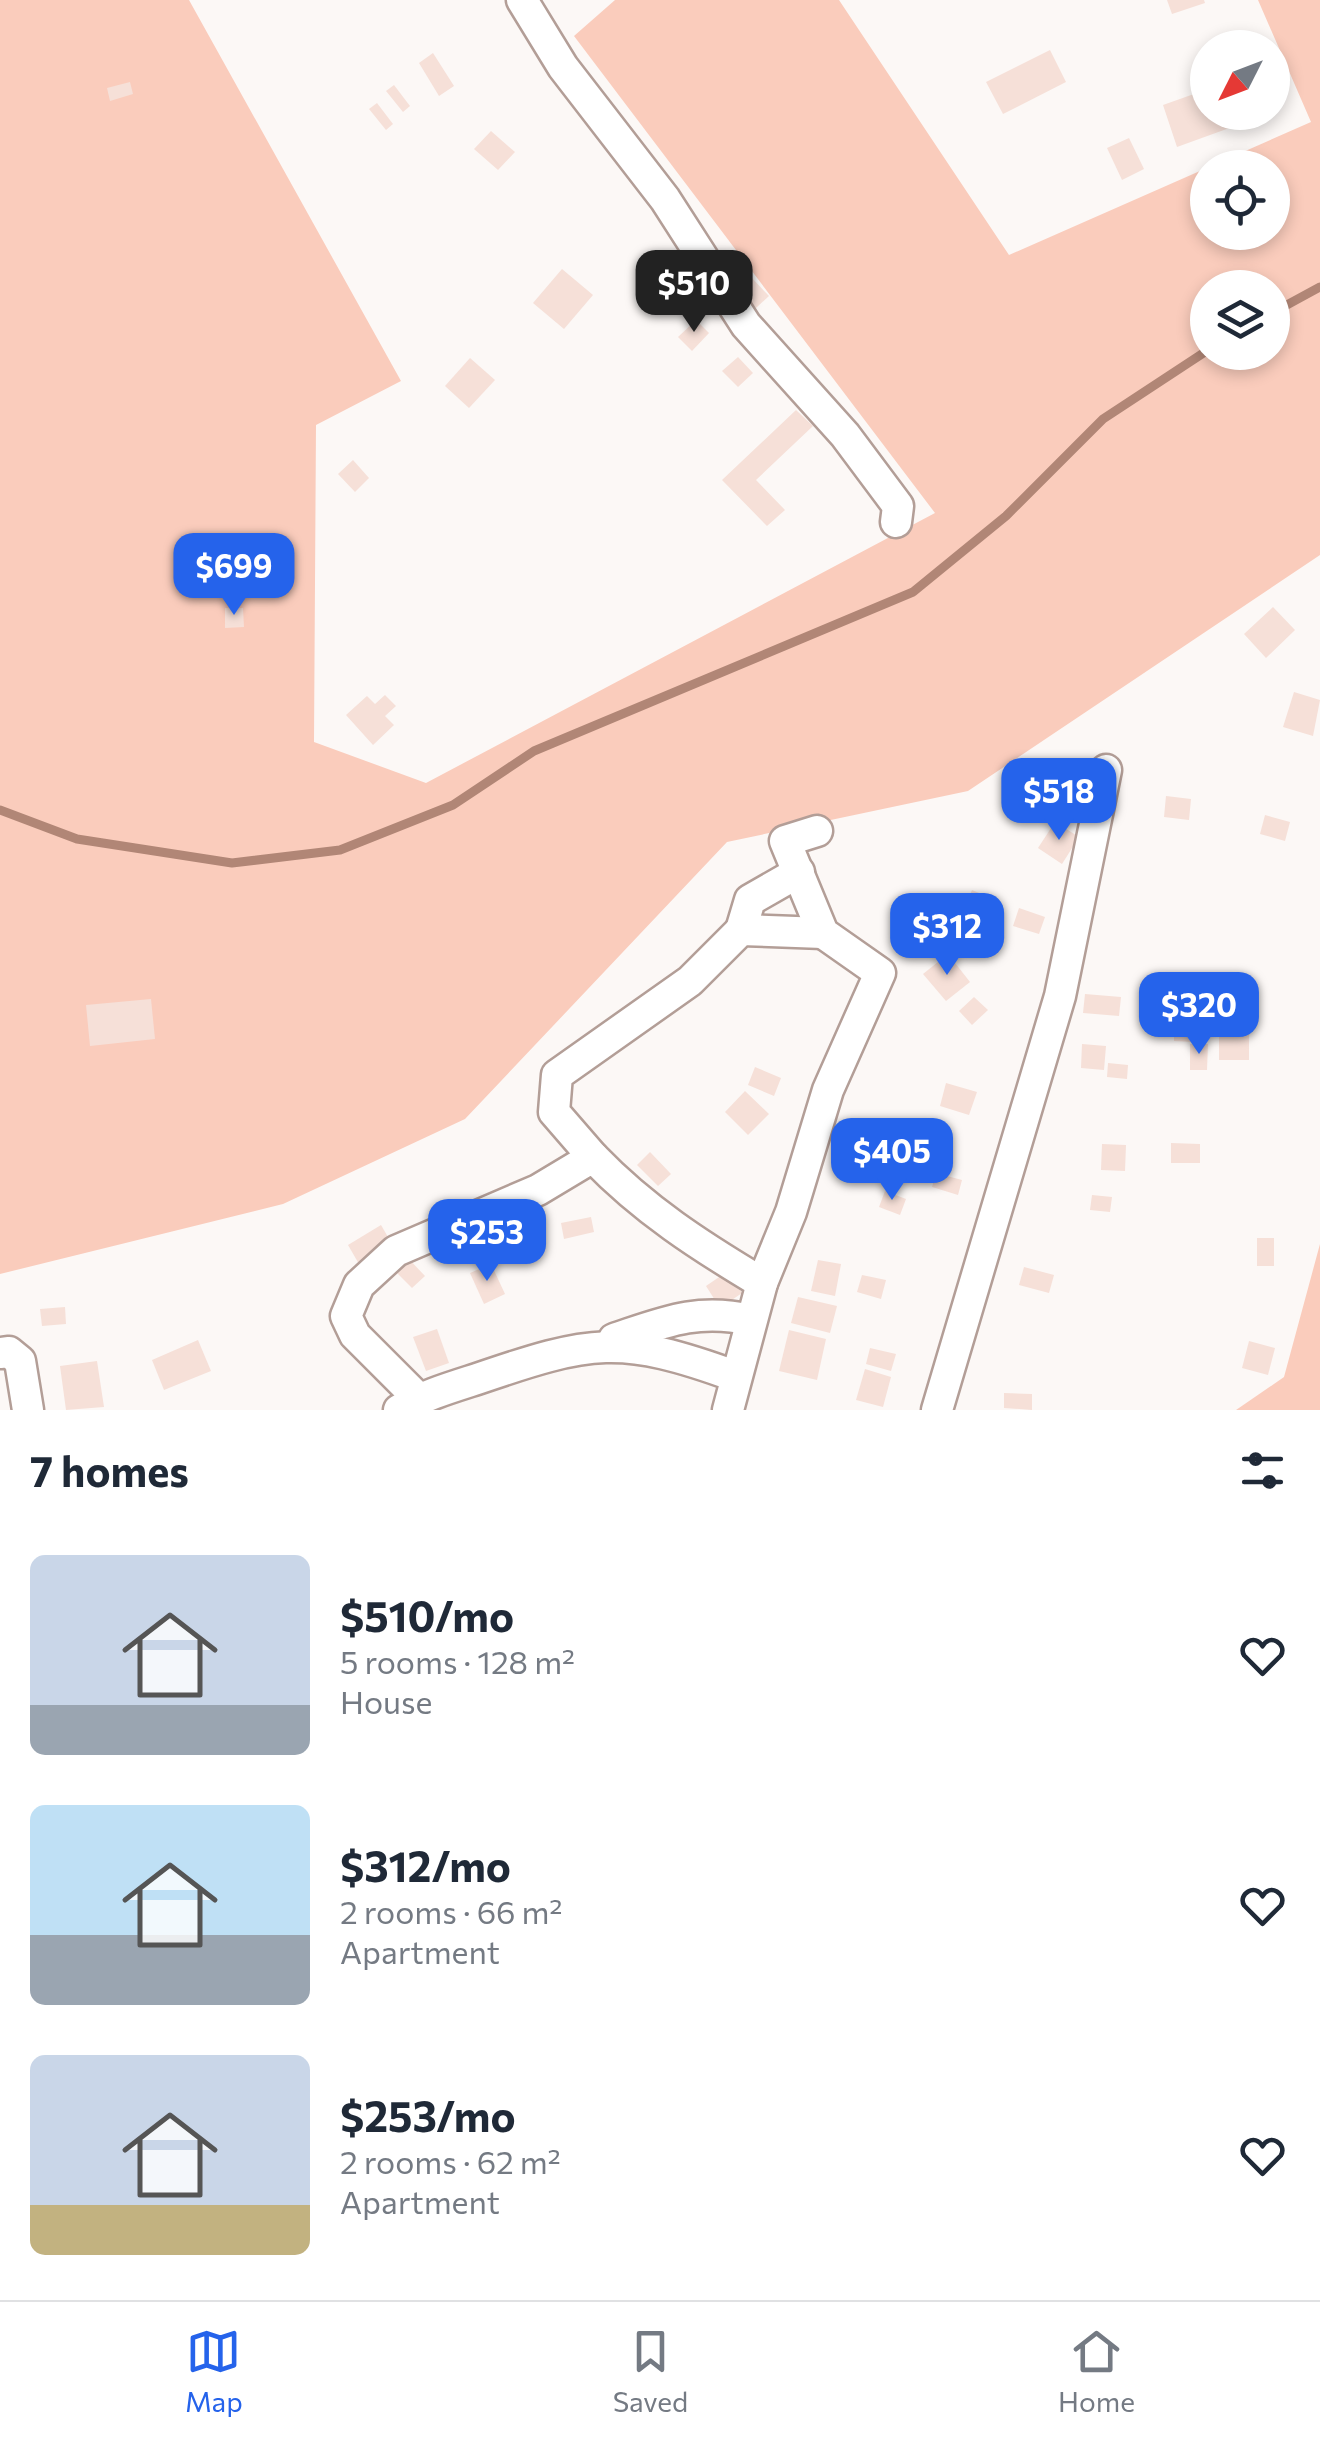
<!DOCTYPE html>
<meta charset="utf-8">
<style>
:root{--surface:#fff;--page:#f6f6f7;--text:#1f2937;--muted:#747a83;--line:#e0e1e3;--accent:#2563eb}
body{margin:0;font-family:Commissioner,sans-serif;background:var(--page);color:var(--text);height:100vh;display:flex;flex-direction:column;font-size:38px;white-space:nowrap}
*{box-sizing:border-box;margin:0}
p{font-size:32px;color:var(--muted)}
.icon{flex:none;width:55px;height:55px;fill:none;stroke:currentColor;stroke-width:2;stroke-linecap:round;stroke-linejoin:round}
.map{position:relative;height:1410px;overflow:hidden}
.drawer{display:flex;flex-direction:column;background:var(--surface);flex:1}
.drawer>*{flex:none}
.needle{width:65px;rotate:228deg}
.controls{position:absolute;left:1190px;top:30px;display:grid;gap:20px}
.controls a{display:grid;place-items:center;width:100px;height:100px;border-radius:50%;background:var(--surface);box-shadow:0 5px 15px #0003;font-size:50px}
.price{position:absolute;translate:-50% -85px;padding:0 22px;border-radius:20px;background:var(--accent);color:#fff;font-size:32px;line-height:65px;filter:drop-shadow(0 2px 5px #0008)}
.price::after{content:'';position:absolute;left:50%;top:60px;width:30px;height:22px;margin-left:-15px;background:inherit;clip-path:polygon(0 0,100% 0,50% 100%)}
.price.selected{background:#222;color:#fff}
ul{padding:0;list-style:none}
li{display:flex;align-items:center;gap:30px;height:250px;padding:0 30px}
li span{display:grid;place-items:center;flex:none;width:280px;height:200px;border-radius:15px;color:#555}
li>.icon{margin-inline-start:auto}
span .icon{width:120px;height:120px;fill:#fffc;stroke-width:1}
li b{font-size:42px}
h2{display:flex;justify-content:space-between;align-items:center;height:120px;padding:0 30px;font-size:42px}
.tabs{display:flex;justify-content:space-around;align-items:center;height:140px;border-top:2px solid var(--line);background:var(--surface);font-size:28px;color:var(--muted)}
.tabs a{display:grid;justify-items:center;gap:5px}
.tabs .selected{color:var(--accent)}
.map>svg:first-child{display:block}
</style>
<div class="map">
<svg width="1320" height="1410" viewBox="0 0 1320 1410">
<rect width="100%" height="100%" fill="#fcf8f6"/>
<g fill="#faccbc" fill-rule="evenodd">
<path d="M0 0H189L401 381 316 425 314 742 426 783 935 513 574 36 615 0H839L1009 255 1311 122 1258 0H1320V555L968 791 727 842 465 1119 283 1204 0 1274ZM1208 168H1272V232H1208ZM1208 288H1272V352H1208Z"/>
<polygon points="1320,1244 1320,1410 1236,1410 1284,1377"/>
</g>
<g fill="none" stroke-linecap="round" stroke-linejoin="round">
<g stroke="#b18676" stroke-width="9">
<polyline points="1272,313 1320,287"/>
<polyline points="0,810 77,839 232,863 340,850 453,805 534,751 913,592 1006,516 1103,419 1208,350"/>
</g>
</g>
<g fill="#f6e0d8">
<polygon points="1167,0 1204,0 1205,3 1172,14"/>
<polygon points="1050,50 1066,82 1003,114 986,82"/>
<polygon points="433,53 454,86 439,96 419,63"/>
<polygon points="130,82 133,94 110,101 107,88"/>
<polygon points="394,85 410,106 403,112 386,91"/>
<polygon points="1208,89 1208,112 1255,112 1257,118 1177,147 1163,105"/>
<polygon points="377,103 393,124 386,130 369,109"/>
<polygon points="491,131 515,152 498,170 474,149"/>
<polygon points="1129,138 1144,169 1122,180 1107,148"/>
<polygon points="562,269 593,295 564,329 533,303"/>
<polygon points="750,276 769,296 756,308 737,288"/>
<polygon points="696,320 709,333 692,351 678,337"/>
<polygon points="738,357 753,373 738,387 722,371"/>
<polygon points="470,358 495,380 469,408 445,386"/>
<polygon points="796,410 813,426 756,480 785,510 767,526 722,480"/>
<polygon points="353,460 369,478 355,492 338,474"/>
<polygon points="1273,607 1295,630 1266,658 1244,634"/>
<polygon points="225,608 243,608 244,627 225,628"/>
<polygon points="1294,692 1320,700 1313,736 1283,727"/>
<polygon points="385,695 396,706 385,716 394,725 373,745 346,715 367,696 375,704"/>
<polygon points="1166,796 1191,799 1189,820 1164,817"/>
<polygon points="1265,815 1290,822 1285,841 1260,834"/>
<polygon points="1055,822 1079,837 1062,864 1038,848"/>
<polygon points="972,890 996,900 989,917 965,907"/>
<polygon points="1019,908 1045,917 1039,934 1013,926"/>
<polygon points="948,954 970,982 946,1001 923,974"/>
<polygon points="1085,994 1121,997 1119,1016 1083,1013"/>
<polygon points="974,997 988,1010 972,1025 959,1011"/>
<polygon points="151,999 155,1039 90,1046 86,1005"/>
<polygon points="1219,1012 1249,1013 1249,1060 1219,1060"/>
<polygon points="1174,1019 1194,1019 1194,1042 1174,1041"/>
<polygon points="1082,1044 1106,1046 1104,1070 1081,1068"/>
<polygon points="1190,1044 1208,1044 1207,1070 1190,1070"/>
<polygon points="1108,1063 1128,1065 1127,1079 1107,1077"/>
<polygon points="755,1067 781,1078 774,1096 748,1085"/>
<polygon points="946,1083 977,1092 969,1115 940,1106"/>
<polygon points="745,1091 769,1114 748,1135 725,1112"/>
<polygon points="1171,1143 1200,1144 1200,1163 1171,1163"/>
<polygon points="1102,1144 1126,1145 1125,1171 1101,1170"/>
<polygon points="650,1152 671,1174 658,1186 637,1165"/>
<polygon points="936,1173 962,1180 958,1195 932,1187"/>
<polygon points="885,1191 906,1199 900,1215 879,1207"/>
<polygon points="1092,1195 1112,1197 1110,1212 1090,1210"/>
<polygon points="591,1217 594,1232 564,1239 561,1223"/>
<polygon points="381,1225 392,1244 359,1264 348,1245"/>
<rect x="1257" y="1238" width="17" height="28"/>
<polygon points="406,1256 425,1276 412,1288 393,1269"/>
<polygon points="818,1260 841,1264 835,1296 811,1291"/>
<polygon points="491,1264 505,1294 484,1304 470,1273"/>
<polygon points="1024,1267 1054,1275 1049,1293 1019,1285"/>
<polygon points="728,1271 742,1293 720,1308 706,1286"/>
<polygon points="862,1275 886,1280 881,1299 857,1292"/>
<polygon points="798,1297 837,1306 830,1333 791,1323"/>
<polygon points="65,1307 66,1324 42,1326 40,1309"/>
<polygon points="437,1329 449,1363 426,1371 413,1337"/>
<polygon points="789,1330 826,1339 817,1380 779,1371"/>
<polygon points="198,1340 211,1371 164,1390 152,1360"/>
<polygon points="1249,1341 1275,1348 1268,1375 1242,1368"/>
<polygon points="870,1348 896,1354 891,1371 866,1364"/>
<polygon points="97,1361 104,1407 66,1410 60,1366"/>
<polygon points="865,1369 891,1377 883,1407 856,1400"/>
<polygon points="1004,1393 1032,1394 1032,1410 1004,1408"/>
</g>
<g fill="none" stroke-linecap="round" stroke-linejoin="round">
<g stroke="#b39e97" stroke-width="35">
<g id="street">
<polyline points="522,0 563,67 665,199 746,325 845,435 898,506 896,522"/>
<polyline points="741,930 750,900 799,872"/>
<polyline points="593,1157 554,1112 557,1075 690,981 741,930 823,933"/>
<path d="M614 1339C665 1322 697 1308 751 1320"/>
<polyline points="0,1353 9,1352 20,1361 28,1410"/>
<path d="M419 1399 355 1335 346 1316 359 1285 396 1251 538 1190 593 1157C644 1210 700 1246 762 1283"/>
<path d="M399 1410C425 1395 449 1388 477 1379 591 1340 620 1334 735 1376"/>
<polyline points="728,1410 762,1283 791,1212 828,1090 880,973 823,933 785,841 817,831"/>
<polyline points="937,1410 1060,996 1106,770"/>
</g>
</g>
<use href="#street" stroke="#fff" stroke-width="30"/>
</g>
</svg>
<div class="controls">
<a><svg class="needle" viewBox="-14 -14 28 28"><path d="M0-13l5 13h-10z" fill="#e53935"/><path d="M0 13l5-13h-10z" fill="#747a83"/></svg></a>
<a><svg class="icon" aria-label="locate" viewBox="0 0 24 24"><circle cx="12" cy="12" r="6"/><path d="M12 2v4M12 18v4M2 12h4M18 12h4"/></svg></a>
<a><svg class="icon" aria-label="layers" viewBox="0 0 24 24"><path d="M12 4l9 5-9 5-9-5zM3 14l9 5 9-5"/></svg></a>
</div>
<b class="price selected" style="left:694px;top:335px">$510</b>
<b class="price" style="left:234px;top:618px">$699</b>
<b class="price" style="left:1059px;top:843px">$518</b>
<b class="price" style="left:947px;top:978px">$312</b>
<b class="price" style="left:1199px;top:1057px">$320</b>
<b class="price" style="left:892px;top:1203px">$405</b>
<b class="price" style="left:487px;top:1284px">$253</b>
</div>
<section class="drawer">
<h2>7 homes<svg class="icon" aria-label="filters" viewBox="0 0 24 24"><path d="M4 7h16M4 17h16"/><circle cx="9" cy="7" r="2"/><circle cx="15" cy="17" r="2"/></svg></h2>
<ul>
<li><span style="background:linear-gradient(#c9d6e8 75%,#9aa5b1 0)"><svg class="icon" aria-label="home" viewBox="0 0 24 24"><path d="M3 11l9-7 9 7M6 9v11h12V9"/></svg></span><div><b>$510/mo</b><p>5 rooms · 128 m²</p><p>House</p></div><svg class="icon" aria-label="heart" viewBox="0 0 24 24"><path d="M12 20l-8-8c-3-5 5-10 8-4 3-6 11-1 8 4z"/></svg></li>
<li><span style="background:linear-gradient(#bfe0f5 65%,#9aa5b1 0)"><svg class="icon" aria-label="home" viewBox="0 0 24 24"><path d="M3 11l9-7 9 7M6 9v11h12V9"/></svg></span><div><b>$312/mo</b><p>2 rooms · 66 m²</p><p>Apartment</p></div><svg class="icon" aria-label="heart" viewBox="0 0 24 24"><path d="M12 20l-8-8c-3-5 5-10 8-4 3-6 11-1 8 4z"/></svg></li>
<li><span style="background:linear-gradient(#c9d6e8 75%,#c2b280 0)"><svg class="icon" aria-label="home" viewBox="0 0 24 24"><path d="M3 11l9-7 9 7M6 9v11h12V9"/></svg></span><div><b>$253/mo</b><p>2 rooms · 62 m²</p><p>Apartment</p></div><svg class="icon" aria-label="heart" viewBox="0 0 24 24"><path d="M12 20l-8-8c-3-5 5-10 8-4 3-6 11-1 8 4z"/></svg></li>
</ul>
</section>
<nav class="tabs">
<a class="selected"><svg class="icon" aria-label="map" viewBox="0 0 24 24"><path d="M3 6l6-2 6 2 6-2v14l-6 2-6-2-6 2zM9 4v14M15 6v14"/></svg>Map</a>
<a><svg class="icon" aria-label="saved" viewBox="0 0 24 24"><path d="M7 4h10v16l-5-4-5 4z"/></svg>Saved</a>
<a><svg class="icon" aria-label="home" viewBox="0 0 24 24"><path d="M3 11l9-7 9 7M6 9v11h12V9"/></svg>Home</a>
</nav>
